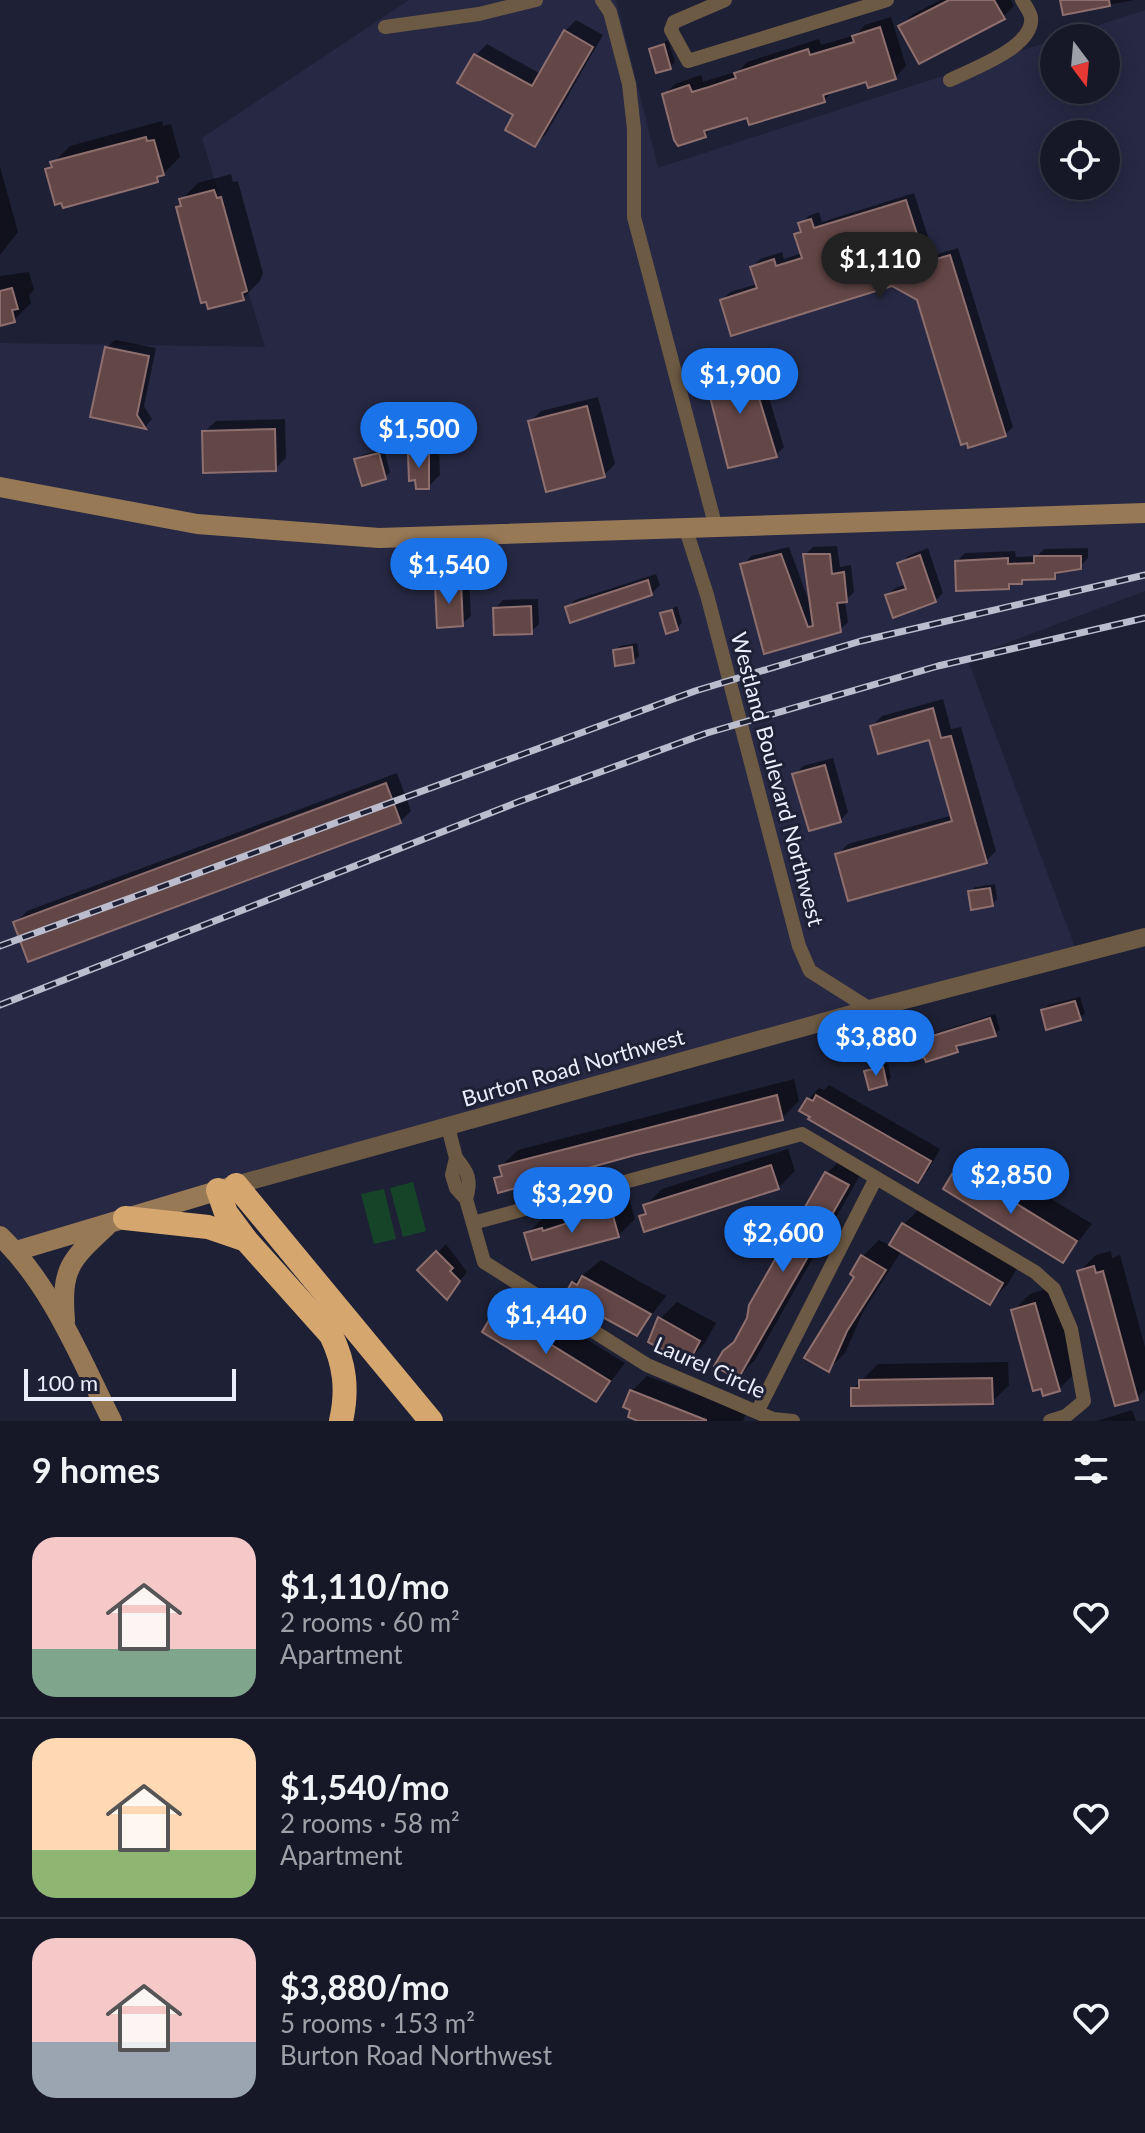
<!DOCTYPE html>
<meta charset="utf-8">
<style>
:root{--surface:#161828;--page:#232534;--text:#f1f3f6;--muted:#9ea0a8;--line:#353745;--accent:#1a73e8}
body{margin:0;font-family:Lato,sans-serif;background:var(--page);color:var(--text);height:100vh;display:flex;flex-direction:column;font-size:30px;white-space:nowrap}
*{box-sizing:border-box;margin:0}
p{font-size:26px;color:var(--muted)}
.icon{flex:none;width:44px;height:44px;fill:none;stroke:currentColor;stroke-width:2;stroke-linecap:round;stroke-linejoin:round}
.map{position:relative;height:1421px;overflow:hidden}
.drawer{display:flex;flex-direction:column;background:var(--surface);flex:1}
.drawer>*{flex:none}
.needle{width:52px;rotate:164deg}
.controls{position:absolute;left:1040px;top:24px;display:grid;gap:16px}
.controls a{display:grid;place-items:center;width:80px;height:80px;border-radius:50%;background:var(--surface);box-shadow:0 4px 20px #0003,0 0 0 2px var(--line);font-size:40px}
.scale{position:absolute;left:24px;bottom:20px;width:212px;box-sizing:border-box;padding-left:8px;border:4px solid #ebedfc;border-top:0;font-size:22px;line-height:28px;white-space:nowrap;color:#ebedfc;-webkit-text-stroke:6px #1e2035;paint-order:stroke}
.price{position:absolute;translate:-50% -68px;padding:0 18px;border-radius:28px;background:var(--accent);color:#fff;font-size:26px;line-height:52px;filter:drop-shadow(0 2px 4px #0008)}
.price::after{content:'';position:absolute;left:50%;top:48px;width:24px;height:18px;margin-left:-12px;background:inherit;clip-path:polygon(0 0,100% 0,50% 100%)}
.price.active{background:#222;color:#fff}
ul{padding:0;list-style:none}
li{display:flex;align-items:center;gap:24px;height:200px;padding:0 32px}
li+li{border-top:2px solid var(--line)}
li span{display:grid;place-items:center;flex:none;width:224px;height:160px;border-radius:24px;color:#555}
li>.icon{margin-inline-start:auto}
span .icon{width:96px;height:96px;fill:#fffc;stroke-width:1}
li b{font-size:34px}
h2{display:flex;justify-content:space-between;align-items:center;height:96px;padding:0 32px;font-size:34px}
.map>svg:first-child{display:block}
</style>
<div class="map">
<svg width="1145" height="1421" viewBox="0 0 1145 1421">
<rect width="100%" height="100%" fill="#1e2035"/>
<path fill="#272944" fill-rule="evenodd" d="M409 0H616L658 168 1054 40V90H1106V38H1060L1145 10V591L967 658 1076 950 193 1197 0 1245V343L265 347 202 138ZM1054 134H1106V186H1054Z"/>
<g fill="#154428">
<polygon points="413,1182 426,1231 403,1237 390,1188"/>
<polygon points="384,1189 396,1239 374,1244 361,1194"/>
</g>
<g fill="#0007">
<polygon points="940,0 1011,0 1014,6 1003,17 901,26 912,15"/>
<polygon points="1062,0 1134,0 1065,13"/>
<polygon points="891,17 906,66 895,77 867,80 834,90 824,100 714,126 705,135 664,95 675,84 701,75 703,82 722,76 739,71 747,62 819,39 821,45 856,35 865,25"/>
<polygon points="576,20 603,35 546,134 535,145 516,114 460,83 476,55 487,44 541,74 565,31"/>
<polygon points="668,40 675,62 670,67 651,49"/>
<polygon points="162,121 163,126 171,124 180,157 157,180 47,169 70,146"/>
<polygon points="0,167 18,232 0,255"/>
<polygon points="231,174 233,182 238,181 263,273 260,281 243,298 179,208 181,200 198,183"/>
<polygon points="914,193 934,255 958,248 1013,427 1005,435 918,298 893,284 722,300 730,292 757,284 752,267 760,259 782,252 784,259 802,253 797,235 808,216 819,212 822,222"/>
<polygon points="29,272 34,290 29,295 31,303 14,320 0,325 0,276"/>
<polygon points="115,340 156,348 144,406 152,419 145,427 93,416 106,348"/>
<polygon points="756,355 784,447 776,455 706,374 714,366"/>
<polygon points="598,397 615,464 604,475 530,422 541,411"/>
<polygon points="285,419 286,458 275,469 204,432 216,421"/>
<polygon points="439,443 440,475 428,487 410,455 421,444"/>
<polygon points="384,449 390,472 385,477 357,460 362,455"/>
<polygon points="837,546 840,567 851,565 854,592 845,601 848,622 840,630 766,652 743,565 751,556 789,547 810,604 805,555 813,547"/>
<polygon points="928,548 943,593 935,601 887,596 895,588 907,584 900,564 908,556"/>
<polygon points="1088,548 1088,558 1080,567 1061,571 1054,577 1024,578 1008,587 957,561 965,553 1015,551 1016,557 1037,556 1044,549"/>
<polygon points="656,574 660,585 651,594 567,608 575,600"/>
<polygon points="469,576 471,616 462,624 437,586 445,577"/>
<polygon points="538,599 539,624 531,632 495,608 503,600"/>
<polygon points="677,606 682,623 677,628 662,614"/>
<polygon points="637,643 639,656 634,661 615,651 620,646"/>
<polygon points="943,699 951,729 961,727 996,851 986,861 837,855 848,844 953,815 930,738 872,726 882,716"/>
<polygon points="833,758 848,812 840,821 795,775 803,766"/>
<polygon points="397,773 411,811 400,822 16,922 27,911"/>
<polygon points="995,884 997,899 992,905 970,892 975,887"/>
<polygon points="1080,997 1085,1013 1079,1018 1043,1010 1048,1005"/>
<polygon points="995,1014 1000,1029 995,1034 961,1043 957,1051 915,1043 920,1038"/>
<polygon points="888,1063 891,1078 886,1083 866,1072"/>
<polygon points="794,1079 799,1101 782,1118 634,1153 496,1178 503,1172 501,1166 518,1150"/>
<polygon points="829,1085 940,1149 929,1169 918,1180 813,1116 808,1099 819,1088 824,1090"/>
<polygon points="788,1149 795,1171 778,1188 641,1217 647,1211 645,1206 662,1189"/>
<polygon points="981,1156 1092,1224 1063,1261 954,1176 970,1159 975,1162"/>
<polygon points="844,1157 864,1168 755,1360 738,1377 738,1338 827,1173"/>
<polygon points="628,1194 635,1219 618,1236 527,1234 544,1217 559,1212 560,1215"/>
<polygon points="921,1207 1019,1265 1007,1285 990,1302 902,1250 863,1312 845,1353 828,1370 862,1257 879,1240 891,1246 904,1224"/>
<polygon points="446,1244 467,1272 447,1297 420,1270"/>
<polygon points="1111,1251 1112,1258 1120,1255 1145,1347 1145,1390 1137,1398 1116,1404 1079,1272 1096,1255"/>
<polygon points="601,1260 666,1296 637,1334 573,1283"/>
<polygon points="1052,1287 1076,1372 1059,1389 1013,1311 1030,1294"/>
<polygon points="514,1295 625,1363 596,1400 497,1311"/>
<polygon points="677,1302 716,1323 704,1344 688,1361 660,1319"/>
<polygon points="1008,1362 1009,1385 992,1402 853,1389 878,1364"/>
<polygon points="647,1376 746,1413 743,1421 643,1421 630,1393"/>
<polygon points="1132,1410 1136,1421 1097,1421"/>
</g>
<g fill="#634746" stroke="#8e6f6e" stroke-width="2">
<polygon points="949,0 994,0 1005,19 919,64 898,26"/>
<polygon points="1060,0 1109,0 1110,6 1063,15"/>
<polygon points="880,27 896,79 868,88 866,82 823,95 825,102 749,125 747,118 730,123 704,131 706,137 678,146 674,140 662,94 689,85 692,92 709,87 736,78 734,73 808,49 810,55 854,42 852,36"/>
<polygon points="564,30 593,47 535,147 505,130 513,115 457,83 474,54 532,86"/>
<polygon points="664,44 671,69 656,73 649,49"/>
<polygon points="146,137 147,141 154,140 164,175 157,177 158,182 63,208 61,203 55,205 45,169 52,167 50,162"/>
<polygon points="214,190 217,198 221,197 247,291 242,293 244,300 208,309 206,302 201,303 176,207 181,206 179,199"/>
<polygon points="906,200 926,262 950,255 1006,436 968,448 967,443 961,445 917,300 892,286 731,336 720,300 757,288 750,267 774,259 776,266 802,258 794,234 801,232 798,223 811,219 814,228"/>
<polygon points="12,288 18,309 12,310 15,322 0,326 0,291"/>
<polygon points="105,347 149,356 137,415 146,429 90,417"/>
<polygon points="748,362 777,457 728,468 704,373"/>
<polygon points="587,406 605,477 546,492 528,421"/>
<polygon points="275,429 276,471 203,473 202,431"/>
<polygon points="379,453 386,479 362,486 354,459"/>
<polygon points="429,453 429,489 416,489 415,480 409,481 408,454"/>
<polygon points="781,554 808,627 813,626 803,554 830,554 832,574 844,572 847,602 837,603 841,632 764,654 740,564"/>
<polygon points="920,555 936,602 893,618 885,595 906,589 897,563"/>
<polygon points="1034,556 1081,556 1081,569 1055,573 1055,579 1022,580 1022,584 1009,584 1009,589 956,591 955,561 1008,558 1008,564 1034,563"/>
<polygon points="648,580 652,595 570,623 565,607"/>
<polygon points="461,583 463,626 437,628 435,585"/>
<polygon points="531,606 532,634 494,635 493,608"/>
<polygon points="672,610 678,630 666,634 660,613"/>
<polygon points="632,647 634,663 615,666 613,650"/>
<polygon points="933,708 941,738 951,736 987,863 848,901 835,854 952,821 929,740 878,754 870,726"/>
<polygon points="825,765 841,822 809,831 792,774"/>
<polygon points="386,783 401,823 28,962 13,922"/>
<polygon points="990,888 993,906 971,910 968,891"/>
<polygon points="1075,1001 1081,1020 1046,1030 1041,1010"/>
<polygon points="990,1018 996,1036 956,1046 958,1052 926,1062 924,1057 918,1059 913,1042"/>
<polygon points="883,1067 887,1085 869,1090 864,1071"/>
<polygon points="777,1095 783,1120 635,1155 498,1193 494,1178 502,1176 499,1166"/>
<polygon points="816,1095 931,1161 918,1183 808,1119 810,1117 799,1111 807,1098 813,1101"/>
<polygon points="771,1165 779,1189 644,1232 639,1216 646,1214 643,1205"/>
<polygon points="963,1171 1077,1241 1063,1263 943,1189 952,1174 958,1178"/>
<polygon points="825,1172 849,1185 738,1379 714,1366 723,1351 734,1342 747,1318 749,1305"/>
<polygon points="611,1209 619,1237 532,1260 524,1233 542,1228 543,1231"/>
<polygon points="902,1223 1003,1283 990,1305 889,1245"/>
<polygon points="436,1251 453,1268 450,1271 460,1281 447,1300 417,1270"/>
<polygon points="861,1255 886,1270 847,1331 829,1372 804,1358 854,1277 850,1274"/>
<polygon points="1094,1266 1096,1273 1103,1271 1138,1400 1115,1406 1077,1271"/>
<polygon points="582,1276 651,1314 637,1336 564,1296 572,1282 577,1285"/>
<polygon points="1035,1303 1060,1391 1043,1396 1041,1389 1033,1391 1011,1310"/>
<polygon points="495,1310 610,1381 596,1402 482,1332"/>
<polygon points="658,1317 700,1341 688,1364 648,1342"/>
<polygon points="992,1378 993,1404 851,1406 851,1388 859,1388 859,1380"/>
<polygon points="630,1390 706,1420 706,1421 638,1421 628,1417 630,1410 623,1407"/>
</g>
<g fill="none" stroke-linecap="round" stroke-linejoin="round">
<g stroke="#6d5a44" stroke-width="14">
<polyline points="602,0 610,12 629,84 634,129 634,217 716,528"/>
<polyline points="725,0 674,22 671,30 688,61 887,0"/>
<polyline points="385,27 479,14 536,0"/>
<path d="M950 80C972 69 1035 47 1031 17 1030 12 1025 5 1022 0"/>
<polyline points="686,530 707,595 799,946 810,971 870,1009"/>
<polyline points="448,1127 456,1158 452,1175 456,1188 466,1199 484,1262 647,1365 773,1419 793,1421"/>
<path d="M456 1158C468 1172 472 1180 466 1199"/>
<polyline points="473,1223 802,1134 1035,1272 1054,1289 1071,1329 1084,1401 1066,1416 1050,1421"/>
<polyline points="757,1412 876,1178"/>
</g>
<polyline stroke="#6d5a44" stroke-width="18" points="236,1185 870,1009 1145,937"/>
<g stroke="#987956" stroke-width="20">
<polyline points="0,487 197,524 379,538 1145,513"/>
<path d="M0 1236C52 1286 80 1358 112 1421"/>
<polyline points="16,1251 230,1187"/>
<path d="M65 1321C61 1269 69 1261 107 1226"/>
</g>
<g stroke="#d6a66f" stroke-width="24">
<polyline points="236,1185 431,1421"/>
<polyline points="218,1190 226,1213 246,1240"/>
<path d="M125 1218 208 1227 246 1240 331 1335C345 1364 348 1390 341 1421"/>
</g>
<g stroke="#bbbdce" stroke-width="7">
<g id="rail">
<polyline points="0,946 695,691 861,641 1145,575"/>
<polyline points="0,1005 518,802 707,733 938,666 1145,618"/>
</g>
</g>
<use href="#rail" stroke="#1e2035" stroke-width="4" stroke-dasharray="12" stroke-linecap="butt"/>
</g>
<g text-anchor="middle" dominant-baseline="central" stroke-width="6" stroke-linejoin="round" paint-order="stroke">
<g font-size="22" fill="#ebedfc" stroke="#1e2035">
<text transform="translate(778 779) rotate(75)">Westland Boulevard Northwest</text>
<text transform="translate(573 1067) rotate(-16)">Burton Road Northwest</text>
<text transform="translate(710 1367) rotate(24)">Laurel Circle</text>
</g>
</g>
</svg>
<div class="controls">
<a><svg class="needle" viewBox="-14 -14 28 28"><path d="M0-13l5 13h-10z" fill="#e53935"/><path d="M0 13l5-13h-10z" fill="#9ea0a8"/></svg></a>
<a><svg class="icon" aria-label="locate" viewBox="0 0 24 24"><circle cx="12" cy="12" r="6"/><path d="M12 2v4M12 18v4M2 12h4M18 12h4"/></svg></a>
</div>
<div class="scale">100 m</div>
<b class="price active" style="left:880px;top:300px">$1,110</b>
<b class="price" style="left:740px;top:416px">$1,900</b>
<b class="price" style="left:419px;top:470px">$1,500</b>
<b class="price" style="left:449px;top:606px">$1,540</b>
<b class="price" style="left:876px;top:1078px">$3,880</b>
<b class="price" style="left:1011px;top:1216px">$2,850</b>
<b class="price" style="left:572px;top:1235px">$3,290</b>
<b class="price" style="left:783px;top:1274px">$2,600</b>
<b class="price" style="left:546px;top:1356px">$1,440</b>
</div>
<section class="drawer">
<h2>9 homes<svg class="icon" aria-label="filters" viewBox="0 0 24 24"><path d="M4 7h16M4 17h16"/><circle cx="9" cy="7" r="2"/><circle cx="15" cy="17" r="2"/></svg></h2>
<ul>
<li><span style="background:linear-gradient(#f6c9c9 70%,#7fa58c 0)"><svg class="icon" aria-label="home" viewBox="0 0 24 24"><path d="M3 11l9-7 9 7M6 9v11h12V9"/></svg></span><div><b>$1,110/mo</b><p>2 rooms · 60 m²</p><p>Apartment</p></div><svg class="icon" aria-label="heart" viewBox="0 0 24 24"><path d="M12 20l-8-8c-3-5 5-10 8-4 3-6 11-1 8 4z"/></svg></li>
<li><span style="background:linear-gradient(#ffd9b3 70%,#8fb573 0)"><svg class="icon" aria-label="home" viewBox="0 0 24 24"><path d="M3 11l9-7 9 7M6 9v11h12V9"/></svg></span><div><b>$1,540/mo</b><p>2 rooms · 58 m²</p><p>Apartment</p></div><svg class="icon" aria-label="heart" viewBox="0 0 24 24"><path d="M12 20l-8-8c-3-5 5-10 8-4 3-6 11-1 8 4z"/></svg></li>
<li><span style="background:linear-gradient(#f6c9c9 65%,#9aa5b1 0)"><svg class="icon" aria-label="home" viewBox="0 0 24 24"><path d="M3 11l9-7 9 7M6 9v11h12V9"/></svg></span><div><b>$3,880/mo</b><p>5 rooms · 153 m²</p><p>Burton Road Northwest</p></div><svg class="icon" aria-label="heart" viewBox="0 0 24 24"><path d="M12 20l-8-8c-3-5 5-10 8-4 3-6 11-1 8 4z"/></svg></li>
</ul>
</section>
